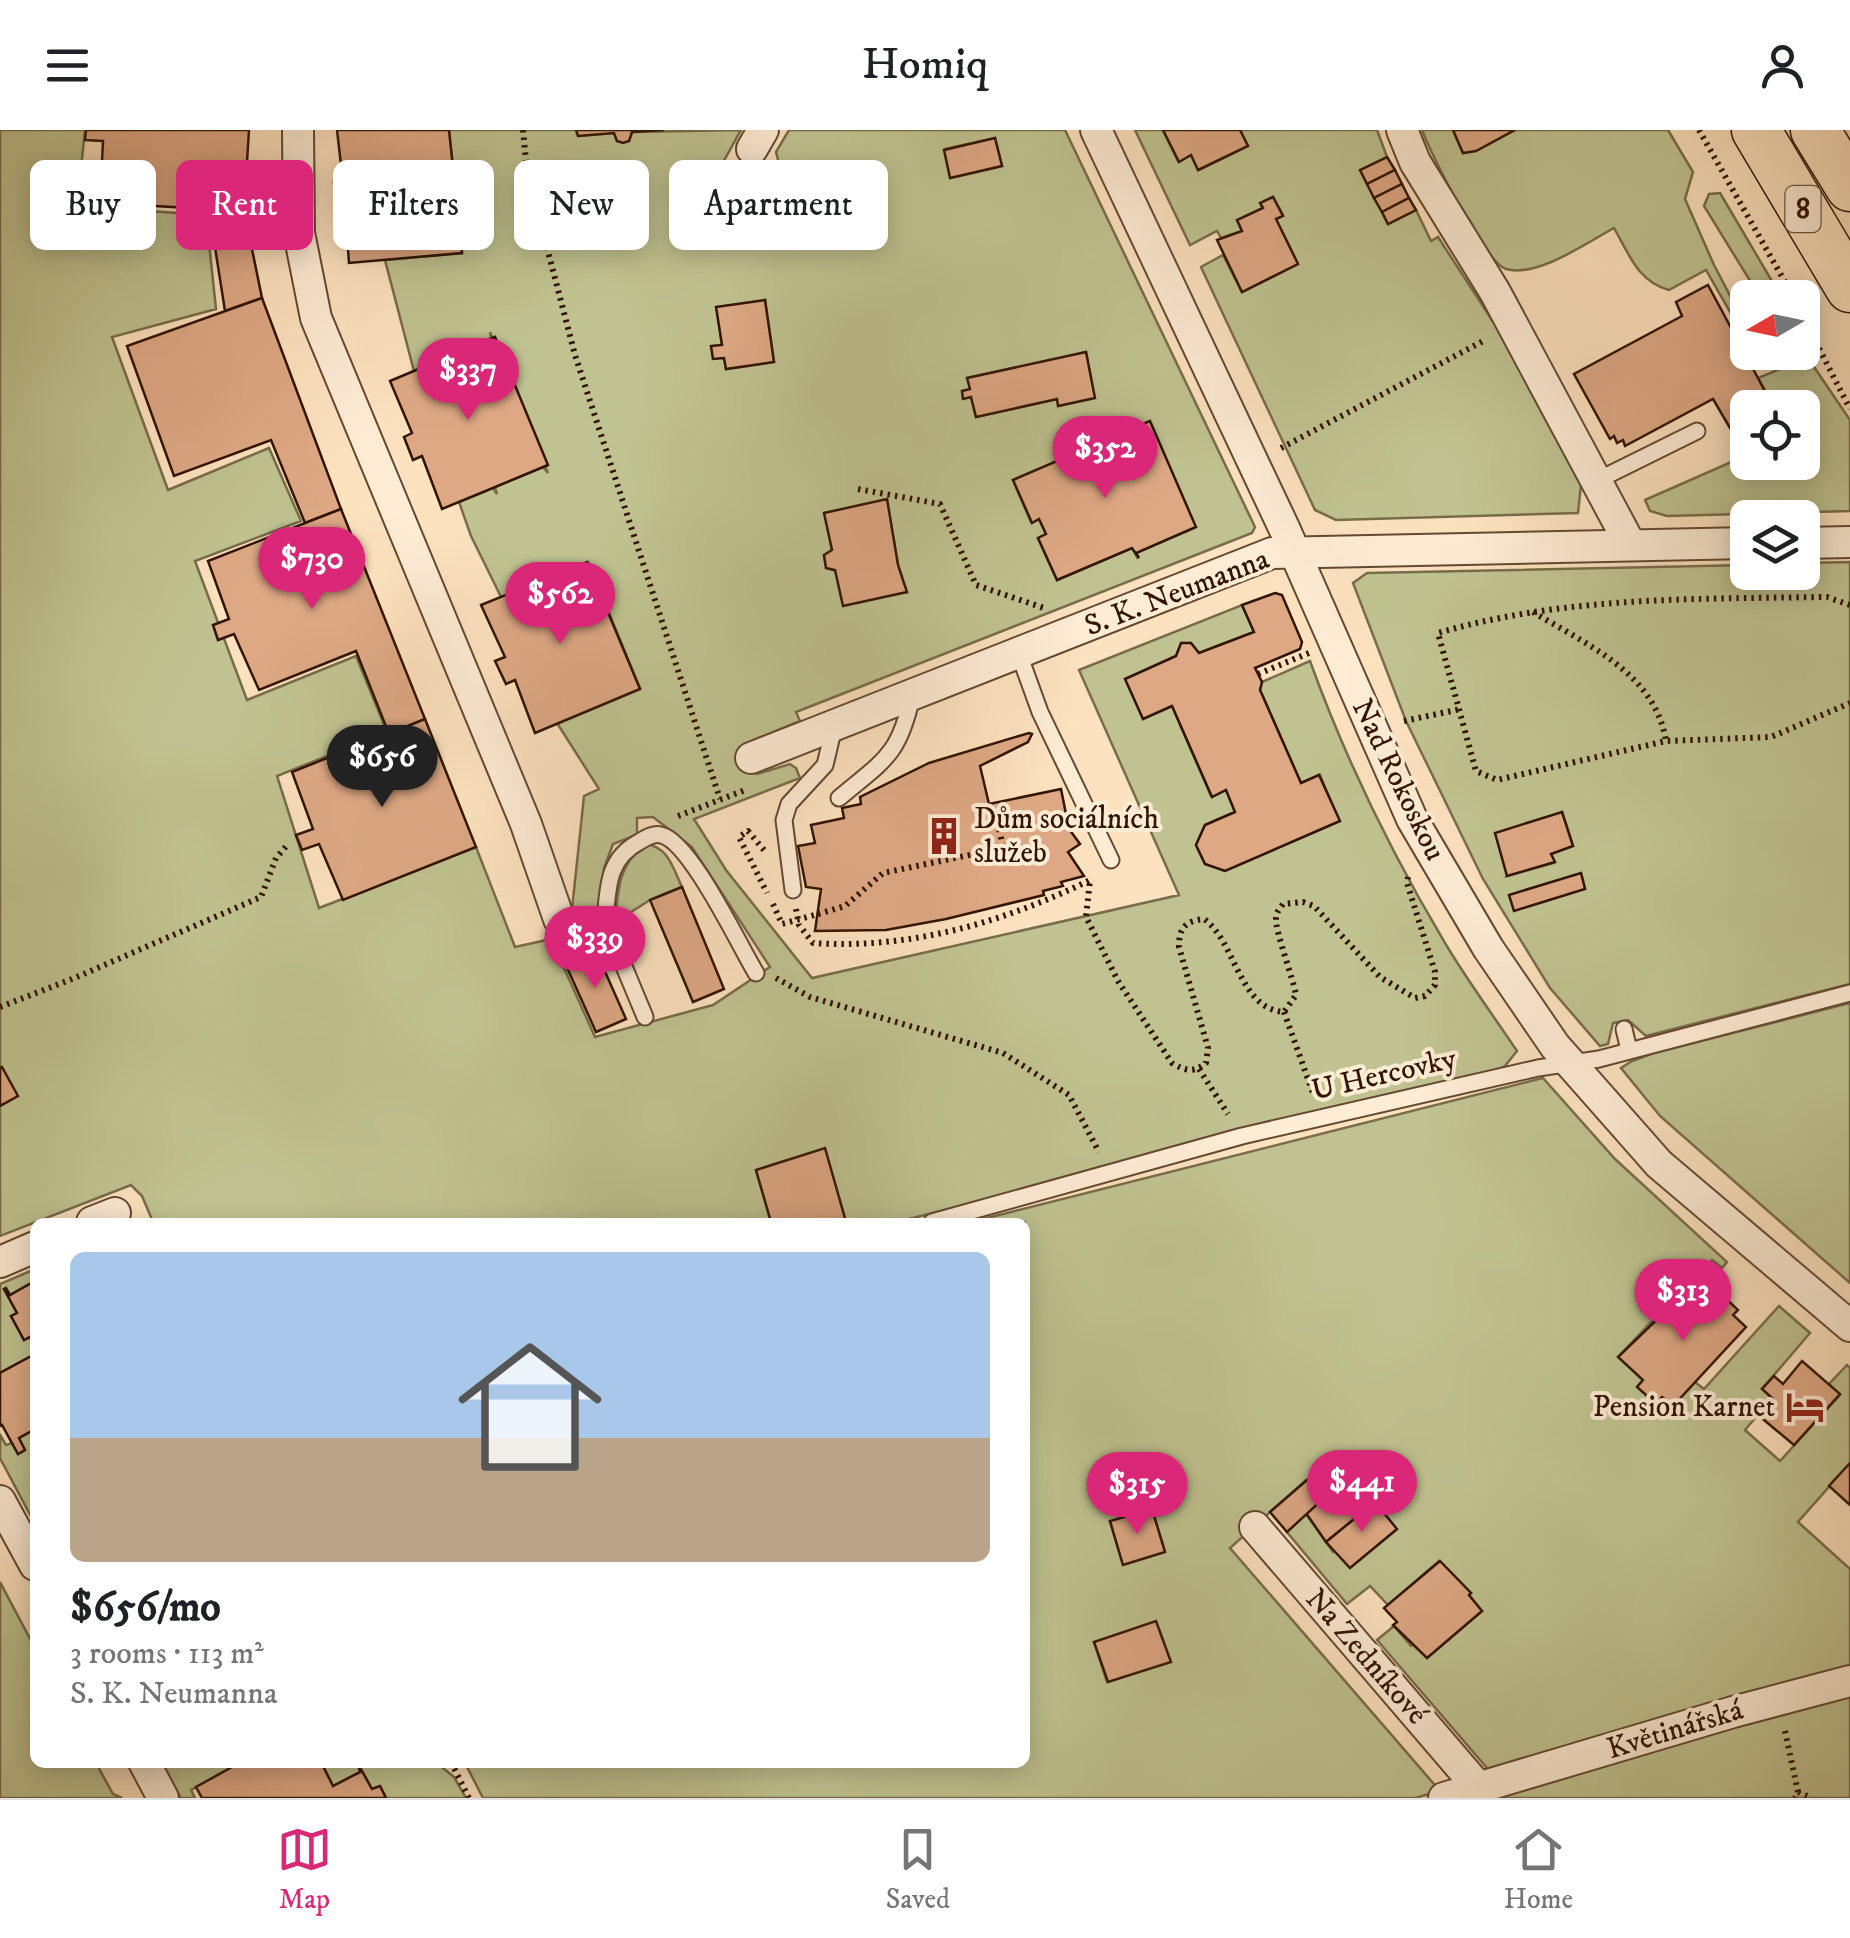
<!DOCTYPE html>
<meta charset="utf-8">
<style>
:root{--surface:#fff;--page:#f2f2f2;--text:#202124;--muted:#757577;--line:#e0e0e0;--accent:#db2777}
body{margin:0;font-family:"IM FELL DW Pica",serif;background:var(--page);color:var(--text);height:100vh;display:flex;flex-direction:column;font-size:38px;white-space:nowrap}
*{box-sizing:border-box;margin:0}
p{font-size:32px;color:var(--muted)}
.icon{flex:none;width:55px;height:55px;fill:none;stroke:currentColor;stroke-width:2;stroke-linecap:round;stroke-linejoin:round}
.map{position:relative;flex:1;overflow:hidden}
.drawer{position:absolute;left:30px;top:1088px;width:1000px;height:550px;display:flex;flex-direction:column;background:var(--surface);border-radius:15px;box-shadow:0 5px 25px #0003}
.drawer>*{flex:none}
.banner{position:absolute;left:30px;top:30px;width:1000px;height:90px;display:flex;gap:20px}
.needle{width:65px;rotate:261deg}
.fabs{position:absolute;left:1730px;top:150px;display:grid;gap:20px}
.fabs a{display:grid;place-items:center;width:90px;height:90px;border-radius:15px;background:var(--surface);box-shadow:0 5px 25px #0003;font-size:50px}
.price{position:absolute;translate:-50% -85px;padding:0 22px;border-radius:35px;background:var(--accent);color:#fff;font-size:32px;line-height:65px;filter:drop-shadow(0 2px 5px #0008)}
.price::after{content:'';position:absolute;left:50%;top:60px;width:30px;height:22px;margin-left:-15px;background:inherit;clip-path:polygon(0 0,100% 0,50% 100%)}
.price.selected{background:#222;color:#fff}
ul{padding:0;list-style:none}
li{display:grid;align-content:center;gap:20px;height:530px;padding:0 40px}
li+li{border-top:2px solid var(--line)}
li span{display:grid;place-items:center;height:310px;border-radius:15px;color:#555}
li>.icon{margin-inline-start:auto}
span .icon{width:180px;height:180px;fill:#fffc;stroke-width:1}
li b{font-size:42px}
.tag{padding:0 35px;border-radius:15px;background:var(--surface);box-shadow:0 5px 25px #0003;font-size:35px;line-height:90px}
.tag.selected{background:var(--accent);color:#fff}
header{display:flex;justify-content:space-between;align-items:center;height:130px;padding:0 40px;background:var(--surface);font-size:45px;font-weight:600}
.dock{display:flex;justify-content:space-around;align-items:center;height:140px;border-top:2px solid var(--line);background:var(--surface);font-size:28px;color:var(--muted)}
.dock a{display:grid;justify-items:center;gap:5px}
.dock .selected{color:var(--accent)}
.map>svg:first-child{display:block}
</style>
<header><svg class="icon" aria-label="menu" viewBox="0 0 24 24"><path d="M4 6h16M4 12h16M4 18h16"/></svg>Homiq<svg class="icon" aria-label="person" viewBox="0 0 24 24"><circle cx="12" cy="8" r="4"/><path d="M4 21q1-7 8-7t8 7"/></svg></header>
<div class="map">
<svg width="1850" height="1668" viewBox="0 0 1850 1668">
<rect width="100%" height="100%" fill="#fde2bf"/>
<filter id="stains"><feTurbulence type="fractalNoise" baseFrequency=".002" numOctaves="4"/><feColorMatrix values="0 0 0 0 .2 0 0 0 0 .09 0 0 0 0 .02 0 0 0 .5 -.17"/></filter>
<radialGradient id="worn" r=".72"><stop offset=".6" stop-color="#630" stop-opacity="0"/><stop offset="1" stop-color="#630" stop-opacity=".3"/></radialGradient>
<g fill="#c0c391" stroke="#786c4a" stroke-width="2.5" fill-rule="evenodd">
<path d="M0 0H85L77 76 206 85 216 179 112 207 168 360 269 318 301 391 195 431 247 570 356 526 387 602 277 646 319 778 476 717 515 817 551 809 595 907 713 875 770 837 692 717 653 687 637 688V705L613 714 604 738 601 781 572 779 584 666 599 659 557 593 640 558 588 432 502 469 471 406 459 372 493 358 497 364 495 357 543 337 548 343 490 202 491 209 414 241 385 130 462 123 449 0H576L579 6 614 3 617 11H629L632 2 741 0 716 45 778 30 776 22 789 0H1065L1255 397 1252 403 796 582 800 591 744 614 757 644 790 634 796 638 800 648 694 689 726 740 812 848 1179 765 1079 540 1242 475 1254 502 1199 523 1191 513H1182L1176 526 1126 549 1143 588 1172 576 1211 666 1226 660 1235 682 1205 695 1196 715 1205 734 1225 741 1339 691 1320 645 1301 653 1260 560 1262 552 1310 531C1345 628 1392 724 1445 813 1467 850 1493 885 1517 921L1505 936 1490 944 897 1092H846L825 1019 756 1040 771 1092H153L142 1066 131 1055 0 1106ZM995 8 1002 36 951 48 945 19ZM765 170 774 232 726 239 724 228H713L712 216 722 215 717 177ZM1086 222 1094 268 1059 276 1057 269 976 287 971 267 963 268 962 261 970 259 968 248ZM1150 292 1195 397 1136 423 1138 429 1132 418 1057 450 1038 408 1046 404 1039 389 1031 392 1013 350ZM887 370 898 435 906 462 826 438 824 425 832 420 825 383Z"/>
<polygon points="1135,0 1163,0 1178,31 1191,25 1199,40 1248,16 1240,0 1377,0 1387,27 1361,40 1388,94 1416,80 1431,111 1438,107 1503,207 1581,355 1578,383 1336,390 1315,380 1201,137 1223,125 1242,162 1298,134 1276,89 1283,85 1273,67 1261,73 1263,78 1237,90 1242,101 1221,108 1217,101 1190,115"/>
<path d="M1422 0H1453L1463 23 1476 20 1515 0H1668L1693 42 1685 69 1714 135 1747 198V208H1745L1706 140 1669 160C1638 152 1629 124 1614 98 1588 112 1537 148 1506 139 1485 133 1431 24 1422 0Z"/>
<polygon points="1720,63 1779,163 1779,167 1760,167 1704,76 1709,64"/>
<polygon points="1797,232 1812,234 1850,290 1850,381 1667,386 1650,381 1645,370 1747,325 1748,332 1802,332 1802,278 1774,277 1758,248"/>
<path d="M1850 432V854L1646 906 1628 890 1613 893 1608 914 1600 916 1550 858 1483 749 1406 591 1353 453 1367 443 1747 435 1748 442H1802L1803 433ZM1562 682 1573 716 1551 724 1554 733 1507 746ZM1581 743 1585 759 1514 780 1510 765Z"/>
<path d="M645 714C668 716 673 738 682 757L650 770 615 792C618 759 618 736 645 714Z"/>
<polygon points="1850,873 1850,1153 1660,986 1621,938 1632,931 1654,923"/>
<path d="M1543 948 1615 1029 1727 1132 1722 1138 1712 1130C1696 1147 1672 1185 1651 1192L1619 1226 1643 1250 1638 1257 1656 1274 1662 1267 1673 1276 1695 1252 1704 1259 1779 1176 1810 1203 1762 1259 1772 1268 1745 1300 1780 1331 1840 1265 1829 1254 1847 1235 1850 1238V1333L1798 1392 1850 1439V1538L1493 1645 1377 1510 1394 1496 1411 1516 1414 1513 1427 1528 1482 1481 1469 1465 1471 1463 1439 1431 1388 1475 1370 1456 1347 1474 1287 1402 1306 1384 1333 1422 1336 1421 1350 1437 1396 1400 1352 1345 1323 1369 1306 1350 1230 1418 1440 1661 1415 1668H483L465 1633 1025 1632V1406L1028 1404 1025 1394V1092H971ZM1152 1379 1165 1422 1123 1435 1110 1391ZM1156 1492 1170 1532 1107 1552 1094 1512Z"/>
<polygon points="35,1139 35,1151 10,1165 4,1159 17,1183 11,1186 24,1210 30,1207 35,1224 0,1243 0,1154"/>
<polygon points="35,1300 35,1394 0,1328 0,1305 6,1315 12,1313 18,1324 24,1320 19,1308"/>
<polygon points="0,1452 35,1518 35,1632 96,1633 113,1664 122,1668 0,1668"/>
<polygon points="1850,1564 1850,1668 1484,1668"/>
<polygon points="161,1633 241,1633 191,1660 195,1668 181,1668"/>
<polygon points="321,1633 437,1633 454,1647 466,1668 386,1668 380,1656 372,1659 358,1634 360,1642 333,1656"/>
</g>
<g fill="#dea885" stroke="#311402" stroke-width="2.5">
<polygon points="86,0 249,0 244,80 262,168 225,181 209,79 100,73 103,11 85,10"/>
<polygon points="337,0 449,0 462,123 349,133 345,77 336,77 334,52 343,52"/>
<polygon points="576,0 664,0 632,2 629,11 623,13 617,11 614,3 578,6"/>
<polygon points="1163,0 1240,0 1248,16 1198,40 1191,25 1179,32"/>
<polygon points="1453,0 1515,0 1476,21 1463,23"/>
<polygon points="995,8 1002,36 950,48 944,20"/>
<polygon points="1387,27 1395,40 1367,54 1360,40"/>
<polygon points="1395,40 1402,54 1374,68 1367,54"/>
<polygon points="1402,54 1409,68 1382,82 1374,68"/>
<polygon points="1273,67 1283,86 1276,89 1298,134 1242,162 1217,110 1242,101 1237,90 1263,78 1260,73"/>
<polygon points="1409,68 1416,80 1388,94 1382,82"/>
<polygon points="1708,155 1774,278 1748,278 1748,317 1743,320 1713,269 1625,316 1623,310 1617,313 1614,306 1610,309 1574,244 1682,186 1676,172"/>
<polygon points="262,168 341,379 305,393 271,310 174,346 127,216"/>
<polygon points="765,170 774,232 726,239 724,228 713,229 711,216 722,215 716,177"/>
<polygon points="495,207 548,335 442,379 422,326 413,330 404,307 412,303 390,251"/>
<polygon points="1086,222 1095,268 1058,276 1057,269 976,287 971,267 963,269 962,261 970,259 967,248"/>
<polygon points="1150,291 1196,397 1136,423 1139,428 1132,418 1057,450 1038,408 1046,404 1039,389 1032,393 1013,350"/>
<polygon points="887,369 898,435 907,462 843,476 835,440 826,438 824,425 832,420 824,383"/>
<polygon points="341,379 425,589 389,604 356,521 259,560 234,504 218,510 213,495 229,489 208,431"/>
<polygon points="587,432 640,559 535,603 515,550 506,554 495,531 505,527 481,475"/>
<polygon points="1275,463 1282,465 1302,512 1300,519 1255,538 1262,552 1260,560 1301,653 1319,645 1340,691 1225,741 1205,734 1196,715 1205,695 1235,682 1226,660 1212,667 1172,576 1143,589 1125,549 1176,526 1181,513 1191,513 1199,523 1254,502 1242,475"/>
<polygon points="425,589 476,717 343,770 319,714 302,720 296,705 313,699 292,642"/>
<polygon points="1029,603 1032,604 1028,612 980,636 989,674 1061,659 1069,699 1080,714 1068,722 1084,746 1061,752 1063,756 1043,761 1044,765 946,789 886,800 815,801 821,759 806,757 798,716 815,713 811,695 844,688 842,678 861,674 860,667 929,633"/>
<polygon points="1562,682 1573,716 1551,724 1555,732 1507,746 1495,703"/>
<polygon points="1581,743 1585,759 1514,781 1509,765"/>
<polygon points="682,757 724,859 693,872 650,770"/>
<polygon points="595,819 626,889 596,902 565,833"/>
<polygon points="2,937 18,966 0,976 0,938"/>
<polygon points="825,1018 846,1092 771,1092 756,1040"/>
<polygon points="35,1151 35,1216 30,1207 24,1210 11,1186 17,1183 4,1159 6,1158 10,1165"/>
<polygon points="1696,1152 1708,1163 1714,1157 1738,1180 1733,1185 1746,1197 1673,1276 1662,1267 1656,1274 1637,1257 1643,1250 1618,1227"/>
<polygon points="35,1224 35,1299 19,1308 25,1320 18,1324 2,1295 0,1296 0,1243"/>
<polygon points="1802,1231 1840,1264 1794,1315 1758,1285 1772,1268 1762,1259 1774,1246 1783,1254"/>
<polygon points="1850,1333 1850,1375 1829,1356"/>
<polygon points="1352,1345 1375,1372 1326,1412 1306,1383"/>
<polygon points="1307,1350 1323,1369 1287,1402 1270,1382"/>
<polygon points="1375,1372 1397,1399 1350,1438 1326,1412"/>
<polygon points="1152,1379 1165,1422 1123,1435 1110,1391"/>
<polygon points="1440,1431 1471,1463 1469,1465 1482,1481 1427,1528 1393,1495 1397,1492 1384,1478"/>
<polygon points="1156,1491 1171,1532 1108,1552 1094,1512"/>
<polygon points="241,1632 321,1632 333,1656 360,1642 358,1634 372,1659 380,1656 386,1668 202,1668 196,1657"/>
</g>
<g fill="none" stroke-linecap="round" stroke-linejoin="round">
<g stroke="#644831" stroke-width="19">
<g id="service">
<polyline points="1596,351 1697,301"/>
<polyline points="1019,524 1040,582 1111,730"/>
<path d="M839 668C884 630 899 626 912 566"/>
<polyline points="793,760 784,690 789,674 825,635 834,597"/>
<polyline points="559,789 605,791 645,887"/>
<path d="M605 791C608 758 607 729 639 712 646 708 653 703 661 705 690 711 739 815 756 843"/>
<polyline points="1624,899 1629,920"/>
<polyline points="932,1092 1242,1006 1538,938 1599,929 1850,863"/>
</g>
</g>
<g stroke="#644831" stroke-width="34">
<g id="minor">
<polyline points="298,0 299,103 316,188 526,694 559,789"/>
<polyline points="1096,0 1285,400 1412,689 1488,818 1555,916 1659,1034 1850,1196"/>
<polyline points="1402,0 1415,32 1495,162 1630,414"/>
<polyline points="752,19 763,0"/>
<polyline points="1802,413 1850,412"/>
<polyline points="751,628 1272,423 1748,413"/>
<polyline points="92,1092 115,1083"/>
<polyline points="0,1132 35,1117"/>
<polyline points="0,1371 35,1435"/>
<polyline points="1255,1397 1478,1657"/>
<polyline points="144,1632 163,1668"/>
<polyline points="1444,1668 1733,1582 1850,1551"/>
</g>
</g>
<g stroke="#311402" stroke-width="51">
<g id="primary">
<polyline points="1756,0 1850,158"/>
<polyline points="1815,0 1850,57"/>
</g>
</g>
<g stroke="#311402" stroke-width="6" stroke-dasharray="2.5 5" stroke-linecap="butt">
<polyline points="523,0 527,41 575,225 720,669"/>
<polyline points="1699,0 1794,168"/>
<polyline points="1802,185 1850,279"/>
<polyline points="1281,318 1485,210"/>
<polyline points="858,359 940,374 976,455 1044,478"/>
<path d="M1850 475 1827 467C1696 469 1565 466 1438 503L1476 641 1497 650 1666 611 1771 607 1850 573"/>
<path d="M1533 482C1587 515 1655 543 1666 611"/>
<polyline points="1258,544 1309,523"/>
<polyline points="1404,591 1461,579"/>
<polyline points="678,686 745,660"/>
<polyline points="764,720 748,701 739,707 767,763"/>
<path d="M796 779 799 795 813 813C908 820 1005 792 1090 750L1086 787 1118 851 1172 933C1185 941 1194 943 1206 933L1208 918 1179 817C1179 798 1185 791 1204 789 1236 812 1239 879 1284 882L1296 865C1293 848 1275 800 1276 789 1276 782 1279 780 1283 774L1303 772 1314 776 1380 847 1415 868 1425 866 1435 855V842L1407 753 1408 747"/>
<polyline points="818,784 845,776 883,743 1003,718 997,688"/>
<polyline points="776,848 810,867 1003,923 1069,965 1099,1022"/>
<polyline points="0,877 72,849 261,767 276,728 289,713"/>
<polyline points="1284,882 1314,966"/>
<polyline points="1199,939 1228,984"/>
<polyline points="1785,1601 1798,1662 1795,1668"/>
<polyline points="451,1632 469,1668"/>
<polyline points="1798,1662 1812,1668"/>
</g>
<use href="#service" stroke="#feecd5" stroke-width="15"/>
<use href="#minor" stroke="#feecd5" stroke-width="30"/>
<use href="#primary" stroke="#fde2bf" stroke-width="48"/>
<polyline stroke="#311402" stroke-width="6" stroke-dasharray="2.5 5" stroke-linecap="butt" points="773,774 782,794 818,784"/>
</g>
<defs>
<g id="building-bare" transform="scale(3)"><path d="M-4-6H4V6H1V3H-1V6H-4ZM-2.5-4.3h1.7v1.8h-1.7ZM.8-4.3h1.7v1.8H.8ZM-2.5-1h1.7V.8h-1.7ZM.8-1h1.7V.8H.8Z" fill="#8f2418" stroke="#feecd5" stroke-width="2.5" paint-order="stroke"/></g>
<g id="hotel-bare" transform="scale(3)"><path d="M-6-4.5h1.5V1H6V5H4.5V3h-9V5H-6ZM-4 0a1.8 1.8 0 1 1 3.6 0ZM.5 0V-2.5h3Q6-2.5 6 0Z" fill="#8f2418" stroke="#feecd5" stroke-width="2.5" paint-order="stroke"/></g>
</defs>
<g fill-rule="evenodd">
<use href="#building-bare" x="944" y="706"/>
<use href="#hotel-bare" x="1805" y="1277"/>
</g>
<g text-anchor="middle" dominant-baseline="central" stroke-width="8" stroke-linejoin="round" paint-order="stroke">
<rect fill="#feecd5" stroke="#6e5541" stroke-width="2.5" x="1785.5" y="56" width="35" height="46" rx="8"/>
<g font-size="28" font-weight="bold" fill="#311402">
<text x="1803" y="79">8</text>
</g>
<g font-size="30" fill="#311402" stroke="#feecd5">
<text transform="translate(1177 463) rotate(-21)">S. K. Neumanna</text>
<text transform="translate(1398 650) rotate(64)">Nad Rokoskou</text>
<text transform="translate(1384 945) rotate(-13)">U Hercovky</text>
<text transform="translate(1366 1527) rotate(49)">Na Zedníkové</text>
<text transform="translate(1675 1600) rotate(-17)">Květinářská</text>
</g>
<g font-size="30" fill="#311402" stroke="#feecd5" text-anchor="start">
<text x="974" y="689">Dům sociálních<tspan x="974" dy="34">služeb</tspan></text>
<text x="1775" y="1277" text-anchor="end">Pension Karnet</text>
</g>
</g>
<rect width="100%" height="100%" filter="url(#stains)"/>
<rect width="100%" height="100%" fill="url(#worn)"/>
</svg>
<div class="fabs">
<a><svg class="needle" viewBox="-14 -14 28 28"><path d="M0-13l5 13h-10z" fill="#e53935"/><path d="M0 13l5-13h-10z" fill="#757577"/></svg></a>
<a><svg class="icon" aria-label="locate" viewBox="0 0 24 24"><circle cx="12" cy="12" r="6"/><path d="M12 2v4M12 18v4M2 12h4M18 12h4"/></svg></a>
<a><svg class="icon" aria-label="layers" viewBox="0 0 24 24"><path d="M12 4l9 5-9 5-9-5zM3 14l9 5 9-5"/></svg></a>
</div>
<b class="price" style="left:468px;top:293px">$337</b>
<b class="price" style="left:1105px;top:371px">$352</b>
<b class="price" style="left:312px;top:482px">$730</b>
<b class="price" style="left:560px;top:517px">$562</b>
<b class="price selected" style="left:382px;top:680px">$656</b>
<b class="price" style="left:595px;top:861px">$339</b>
<b class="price" style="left:1683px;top:1214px">$313</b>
<b class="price" style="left:1362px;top:1405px">$441</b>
<b class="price" style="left:1137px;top:1407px">$315</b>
<div class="banner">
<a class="tag">Buy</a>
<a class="tag selected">Rent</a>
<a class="tag">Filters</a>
<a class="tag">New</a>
<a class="tag">Apartment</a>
</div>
<section class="drawer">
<ul>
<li><span style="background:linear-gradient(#a9c7e8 60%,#b9a48a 0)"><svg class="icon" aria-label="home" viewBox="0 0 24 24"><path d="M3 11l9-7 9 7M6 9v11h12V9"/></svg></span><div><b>$656/mo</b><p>3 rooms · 113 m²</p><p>S. K. Neumanna</p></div></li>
</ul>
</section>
</div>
<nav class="dock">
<a class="selected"><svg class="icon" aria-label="map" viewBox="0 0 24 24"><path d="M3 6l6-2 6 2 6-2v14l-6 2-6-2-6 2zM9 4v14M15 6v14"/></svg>Map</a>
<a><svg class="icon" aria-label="saved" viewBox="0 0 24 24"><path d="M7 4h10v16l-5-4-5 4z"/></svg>Saved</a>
<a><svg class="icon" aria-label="home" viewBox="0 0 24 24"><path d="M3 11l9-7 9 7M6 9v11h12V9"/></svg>Home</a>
</nav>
